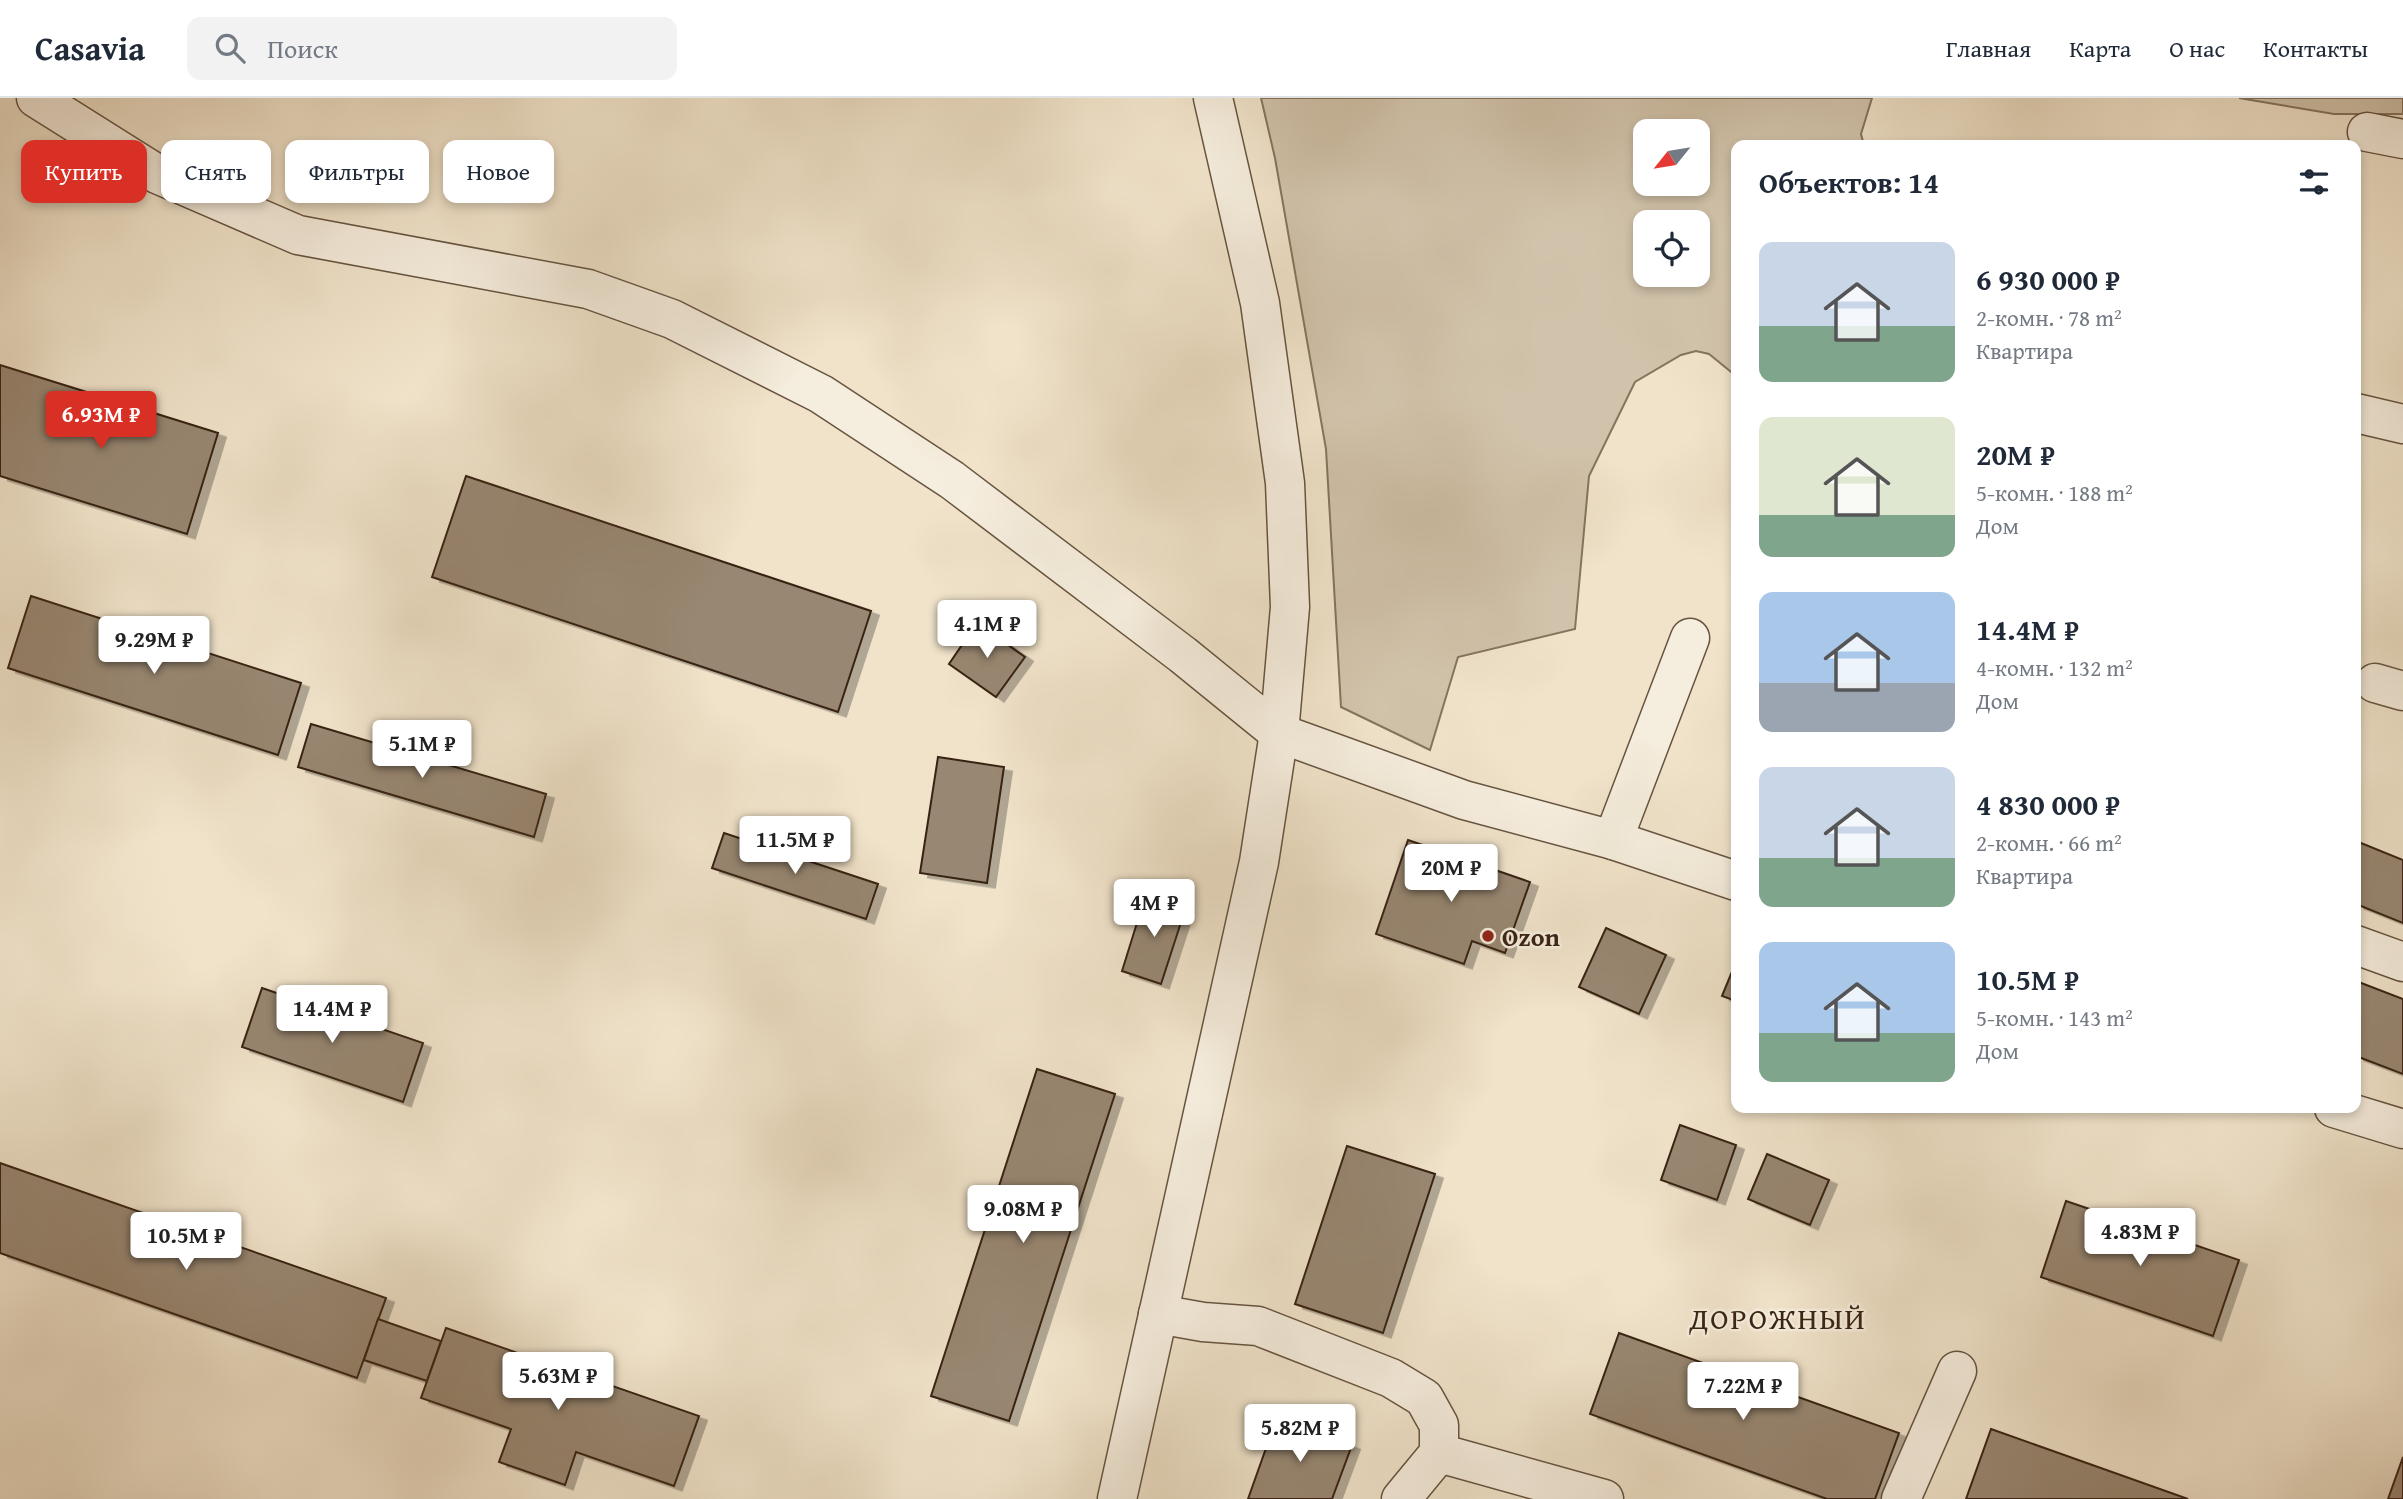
<!DOCTYPE html>
<html lang="ru">
<meta charset="utf-8">
<style>
:root{--surface:#fff;--page:#f2f2f3;--text:#1f2937;--muted:#747a83;--line:#e0e1e3;--accent:#d93025}
body{margin:0;font-family:"Gentium Book Plus",serif;background:var(--page);color:var(--text);height:100vh;display:flex;flex-direction:column;font-size:26px;white-space:nowrap}
*{box-sizing:border-box;margin:0}
p{font-size:23px;color:var(--muted)}
.icon{flex:none;width:38px;height:38px;fill:none;stroke:currentColor;stroke-width:2;stroke-linecap:round;stroke-linejoin:round}
.map{position:relative;flex:1;overflow:hidden}
.panel{position:absolute;left:1731px;top:42px;width:630px;height:973px;display:flex;flex-direction:column;background:var(--surface);border-radius:14px;box-shadow:0 4px 10px #0003}
.panel>*{flex:none}
.hud{position:absolute;left:21px;top:42px;width:665px;height:63px;display:flex;gap:14px}
.needle{width:46px;rotate:240deg}
.fabs{position:absolute;left:1633px;top:21px;display:grid;gap:14px}
.fabs a{display:grid;place-items:center;width:77px;height:77px;border-radius:14px;background:var(--surface);box-shadow:0 4px 10px #0003;font-size:35px}
.price{position:absolute;translate:-50% -60px;padding:0 16px;border-radius:7px;background:#fff;color:#222;font-size:23px;line-height:46px;filter:drop-shadow(0 2px 4px #0008)}
.price::after{content:'';position:absolute;left:50%;top:42px;width:21px;height:16px;margin-left:-10px;background:inherit;clip-path:polygon(0 0,100% 0,50% 100%)}
.price.active{background:var(--accent);color:#fff}
ul{padding:0;list-style:none}
li{display:flex;align-items:center;gap:21px;height:175px;padding:0 28px}
li span{display:grid;place-items:center;flex:none;width:196px;height:140px;border-radius:14px;color:#555}
li>.icon{margin-inline-start:auto}
span .icon{width:84px;height:84px;fill:#fffc;stroke-width:1}
li b{font-size:30px}
h2{display:flex;justify-content:space-between;align-items:center;height:84px;padding:0 28px;font-size:30px}
.tag{padding:0 24px;border-radius:14px;background:var(--surface);box-shadow:0 4px 10px #0003;font-size:24px;line-height:63px}
.tag.active{background:var(--accent);color:#fff}
header{display:flex;align-items:center;gap:42px;box-sizing:border-box;height:98px;padding:0 35px;background:var(--surface);border-bottom:2px solid var(--line)}
header strong{font-size:33px}
nav{display:flex;gap:38px;margin-inline-start:auto;font-size:24px}
.search{width:490px;height:63px;background:var(--page);display:flex;align-items:center;gap:18px;box-sizing:border-box;padding:0 24px;border-radius:14px;color:var(--muted);font-size:26px}
.map>svg:first-child{display:block}
</style>
<header>
<strong>Casavia</strong>
<div class="search"><svg class="icon" aria-label="search" viewBox="0 0 24 24"><circle cx="10" cy="10" r="6"/><path d="M15 15l6 6"/></svg>Поиск</div>
<nav><a>Главная</a><a>Карта</a><a>О нас</a><a>Контакты</a></nav>
</header>
<div class="map">
<svg width="2403" height="1401" viewBox="0 0 2403 1401">
<defs>
<filter id="shadow"><feDropShadow dx="8" dy="4.5" stdDeviation="0" flood-color="#0004"/></filter>
</defs>
<rect width="100%" height="100%" fill="#f0e3ca"/>
<filter id="stains"><feTurbulence type="fractalNoise" baseFrequency=".00286" numOctaves="4"/><feColorMatrix values="0 0 0 0 .2 0 0 0 0 .09 0 0 0 0 .02 0 0 0 .5 -.17"/></filter>
<radialGradient id="worn" r=".72"><stop offset=".6" stop-color="#630" stop-opacity="0"/><stop offset="1" stop-color="#630" stop-opacity=".3"/></radialGradient>
<g fill="#d1c3ab" stroke="#85745e" stroke-width="2" fill-rule="evenodd">
<path d="M1261 0H1872L1861 36 1864 47H1736V278L1709 256 1696 253 1681 257 1635 284 1589 378 1575 531 1458 559 1430 652 1341 609 1326 351 1275 60ZM1645 33H1698V86H1645ZM1645 124H1698V177H1645Z"/>
<polygon points="2239,0 2403,0 2403,16 2334,16"/>
</g>
<g fill="#988772" stroke="#392412" stroke-width="2" filter="url(#shadow)">
<polygon points="0,267 218,335 187,436 0,378"/>
<polygon points="466,378 871,513 838,614 432,479"/>
<polygon points="31,498 301,585 278,657 8,570"/>
<polygon points="977,525 1025,559 996,599 949,566"/>
<polygon points="311,626 546,696 534,739 298,669"/>
<polygon points="938,659 1004,669 987,785 920,775"/>
<polygon points="724,735 878,786 866,821 712,770"/>
<polygon points="1408,742 1530,784 1505,855 1472,843 1464,866 1376,836"/>
<polygon points="2356,743 2403,762 2403,825 2356,806"/>
<polygon points="1146,796 1186,809 1161,886 1122,873"/>
<polygon points="1606,830 1666,857 1639,916 1579,889"/>
<polygon points="1736,864 1736,903 1722,898"/>
<polygon points="2356,883 2403,901 2403,976 2356,958"/>
<polygon points="262,890 423,945 403,1004 242,949"/>
<polygon points="1037,971 1115,996 1009,1323 931,1298"/>
<polygon points="1680,1027 1736,1047 1717,1102 1661,1082"/>
<polygon points="1347,1048 1435,1076 1383,1235 1295,1206"/>
<polygon points="1767,1056 1829,1082 1810,1127 1748,1101"/>
<polygon points="0,1065 386,1200 357,1280 0,1155"/>
<polygon points="2066,1103 2239,1162 2213,1238 2041,1179"/>
<polygon points="378,1221 441,1243 427,1283 364,1262"/>
<polygon points="446,1230 699,1318 674,1388 576,1354 565,1387 499,1364 511,1331 421,1300"/>
<polygon points="1619,1235 1899,1335 1875,1401 1827,1401 1590,1316"/>
<polygon points="1277,1319 1352,1347 1332,1401 1248,1401"/>
<polygon points="1991,1331 2188,1401 1966,1401"/>
<polygon points="2403,1359 2403,1401 2388,1401"/>
</g>
<g fill="none" stroke-linecap="round" stroke-linejoin="round">
<g stroke="#675440" stroke-width="41">
<g id="minor">
<polyline points="36,0 157,76 298,137 588,191 672,221 821,296 952,382 1183,557 1279,635 1464,702 1613,742 1736,783"/>
<polyline points="2367,34 2403,41"/>
<polyline points="2356,315 2403,326"/>
<polyline points="2375,585 2403,593"/>
<polyline points="1613,742 1690,540"/>
<polyline points="2356,847 2403,864"/>
<polyline points="2334,1010 2403,1031"/>
<polyline points="1158,1216 1203,1224 1258,1228 1391,1280 1424,1300 1439,1327 1439,1355 1401,1401"/>
<polyline points="1439,1355 1604,1401"/>
<polyline points="1117,1401 1259,764 1279,635 1290,509 1285,385 1260,205 1213,0"/>
<polyline points="1901,1401 1957,1273"/>
</g>
</g>
<use href="#minor" stroke="#f5eddd" stroke-width="38"/>
</g>
<circle fill="#8f2418" stroke="#f5eddd" stroke-width="2.5" cx="1488" cy="838" r="7"/>
<g text-anchor="middle" dominant-baseline="central" stroke-width="5" stroke-linejoin="round" paint-order="stroke">
<g font-size="26" font-weight="bold" fill="#392412" stroke="#f5eddd" text-anchor="start">
<text x="1502" y="838">Ozon</text>
</g>
<g font-size="30" letter-spacing="2" fill="#392412" stroke="#f5eddd">
<text x="1778" y="1220">ДОРОЖНЫЙ</text>
</g>
</g>
<rect width="100%" height="100%" filter="url(#stains)"/>
<rect width="100%" height="100%" fill="url(#worn)"/>
</svg>
<div class="fabs">
<a><svg class="needle" viewBox="-14 -14 28 28"><path d="M0-13l5 13h-10z" fill="#e53935"/><path d="M0 13l5-13h-10z" fill="#747a83"/></svg></a>
<a><svg class="icon" aria-label="locate" viewBox="0 0 24 24"><circle cx="12" cy="12" r="6"/><path d="M12 2v4M12 18v4M2 12h4M18 12h4"/></svg></a>
</div>
<b class="price active" style="left:101px;top:353px">6.93M ₽</b>
<b class="price" style="left:987px;top:562px">4.1M ₽</b>
<b class="price" style="left:154px;top:578px">9.29M ₽</b>
<b class="price" style="left:422px;top:682px">5.1M ₽</b>
<b class="price" style="left:795px;top:778px">11.5M ₽</b>
<b class="price" style="left:1451px;top:806px">20M ₽</b>
<b class="price" style="left:1154px;top:841px">4M ₽</b>
<b class="price" style="left:332px;top:947px">14.4M ₽</b>
<b class="price" style="left:1023px;top:1147px">9.08M ₽</b>
<b class="price" style="left:2140px;top:1170px">4.83M ₽</b>
<b class="price" style="left:186px;top:1174px">10.5M ₽</b>
<b class="price" style="left:558px;top:1314px">5.63M ₽</b>
<b class="price" style="left:1743px;top:1324px">7.22M ₽</b>
<b class="price" style="left:1300px;top:1366px">5.82M ₽</b>
<div class="hud">
<a class="tag active">Купить</a>
<a class="tag">Снять</a>
<a class="tag">Фильтры</a>
<a class="tag">Новое</a>
</div>
<section class="panel">
<h2>Объектов: 14<svg class="icon" aria-label="filters" viewBox="0 0 24 24"><path d="M4 7h16M4 17h16"/><circle cx="9" cy="7" r="2"/><circle cx="15" cy="17" r="2"/></svg></h2>
<ul>
<li><span style="background:linear-gradient(#c9d6e8 60%,#7fa58c 0)"><svg class="icon" aria-label="home" viewBox="0 0 24 24"><path d="M3 11l9-7 9 7M6 9v11h12V9"/></svg></span><div><b>6 930 000 ₽</b><p>2-комн. · 78 m²</p><p>Квартира</p></div></li>
<li><span style="background:linear-gradient(#dfe7d0 70%,#7fa58c 0)"><svg class="icon" aria-label="home" viewBox="0 0 24 24"><path d="M3 11l9-7 9 7M6 9v11h12V9"/></svg></span><div><b>20M ₽</b><p>5-комн. · 188 m²</p><p>Дом</p></div></li>
<li><span style="background:linear-gradient(#a9c7e8 65%,#9aa5b1 0)"><svg class="icon" aria-label="home" viewBox="0 0 24 24"><path d="M3 11l9-7 9 7M6 9v11h12V9"/></svg></span><div><b>14.4M ₽</b><p>4-комн. · 132 m²</p><p>Дом</p></div></li>
<li><span style="background:linear-gradient(#c9d6e8 65%,#7fa58c 0)"><svg class="icon" aria-label="home" viewBox="0 0 24 24"><path d="M3 11l9-7 9 7M6 9v11h12V9"/></svg></span><div><b>4 830 000 ₽</b><p>2-комн. · 66 m²</p><p>Квартира</p></div></li>
<li><span style="background:linear-gradient(#a9c7e8 65%,#7fa58c 0)"><svg class="icon" aria-label="home" viewBox="0 0 24 24"><path d="M3 11l9-7 9 7M6 9v11h12V9"/></svg></span><div><b>10.5M ₽</b><p>5-комн. · 143 m²</p><p>Дом</p></div></li>
</ul>
</section>
</div>
